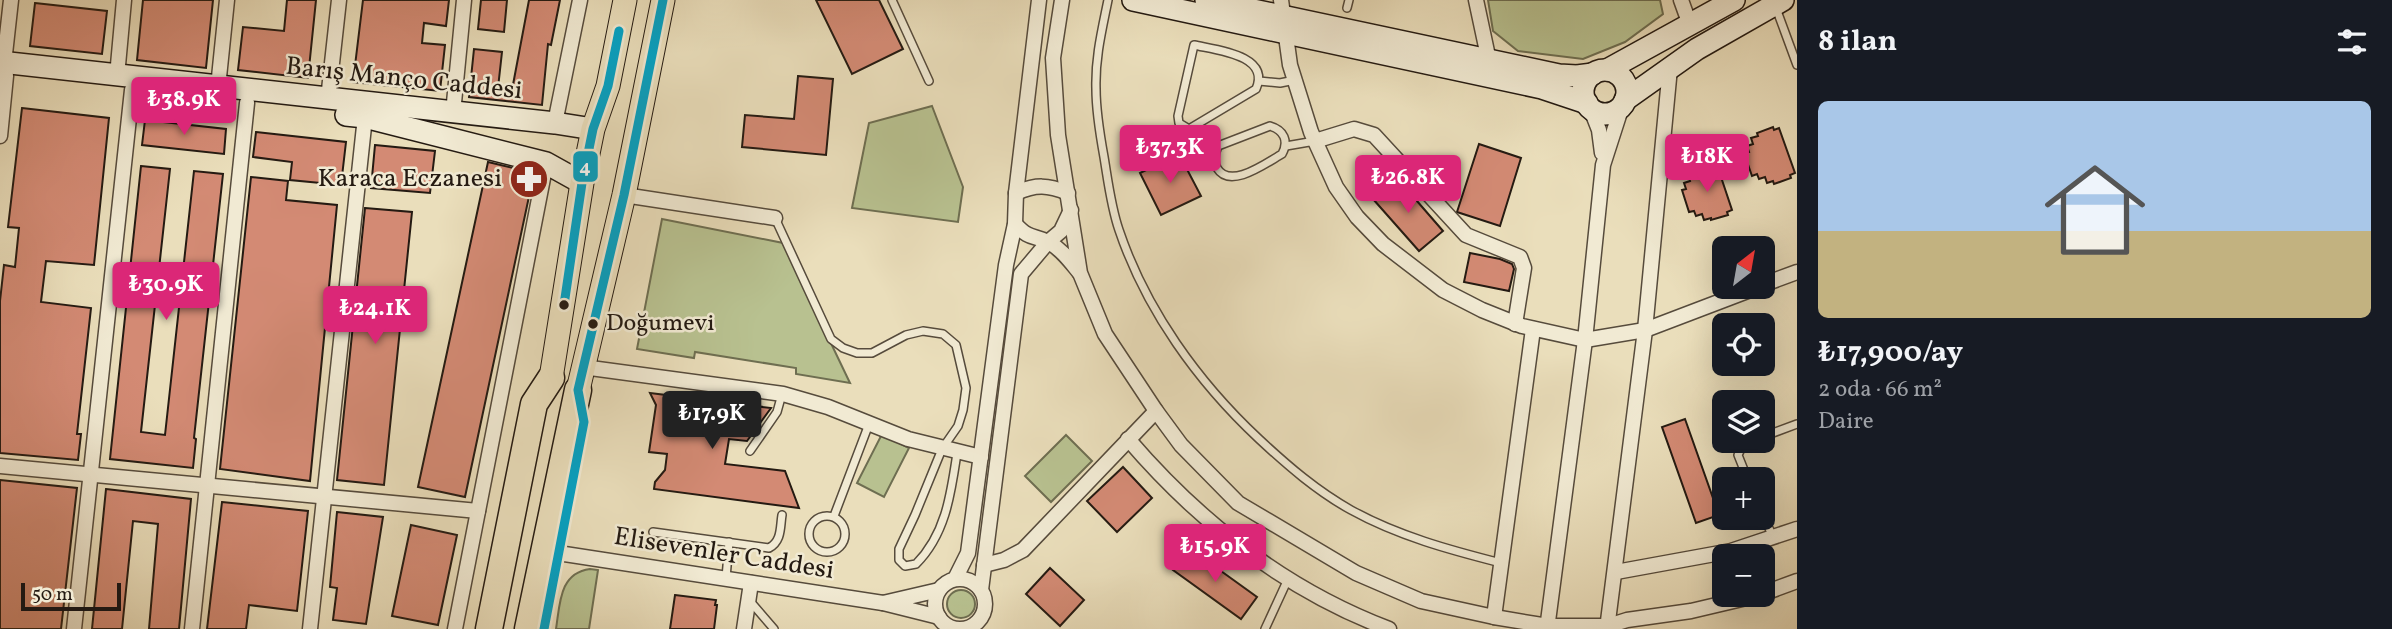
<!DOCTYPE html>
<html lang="tr">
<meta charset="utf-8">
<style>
:root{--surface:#171b24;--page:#20242c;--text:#f1f3f6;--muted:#9ea1a6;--line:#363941;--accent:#db2777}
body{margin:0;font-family:Vollkorn,serif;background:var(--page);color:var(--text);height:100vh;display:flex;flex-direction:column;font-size:26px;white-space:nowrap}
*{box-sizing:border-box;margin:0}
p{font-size:23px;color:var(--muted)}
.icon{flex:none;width:38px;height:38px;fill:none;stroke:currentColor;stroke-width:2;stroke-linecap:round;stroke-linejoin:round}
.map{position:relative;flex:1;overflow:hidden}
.drawer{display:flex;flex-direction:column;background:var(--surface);width:595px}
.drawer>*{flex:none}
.needle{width:46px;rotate:31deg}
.buttons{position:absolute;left:1712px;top:236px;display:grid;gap:14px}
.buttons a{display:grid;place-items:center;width:63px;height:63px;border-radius:10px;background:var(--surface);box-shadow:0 7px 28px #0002;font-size:35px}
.scale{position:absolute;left:21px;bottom:18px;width:100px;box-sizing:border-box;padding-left:7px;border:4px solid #241a12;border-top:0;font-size:19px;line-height:24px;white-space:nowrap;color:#241a12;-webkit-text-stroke:5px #f1ead3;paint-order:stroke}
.price{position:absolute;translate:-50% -60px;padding:0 16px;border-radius:7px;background:var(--accent);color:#fff;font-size:23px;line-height:46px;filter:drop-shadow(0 2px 4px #0008)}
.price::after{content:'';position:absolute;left:50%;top:42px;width:21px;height:16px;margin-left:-10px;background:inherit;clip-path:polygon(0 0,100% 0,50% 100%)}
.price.on{background:#222;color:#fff}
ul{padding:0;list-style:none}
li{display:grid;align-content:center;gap:14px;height:371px;padding:0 21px}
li+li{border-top:2px solid var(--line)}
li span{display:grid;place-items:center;height:217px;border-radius:10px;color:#555}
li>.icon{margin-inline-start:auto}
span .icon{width:126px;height:126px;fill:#fffc;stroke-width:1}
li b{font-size:30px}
h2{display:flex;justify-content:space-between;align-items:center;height:84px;padding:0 21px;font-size:30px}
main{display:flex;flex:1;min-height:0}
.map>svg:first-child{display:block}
</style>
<main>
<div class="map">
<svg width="1797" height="629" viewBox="0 0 1797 629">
<rect width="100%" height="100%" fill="#eadebb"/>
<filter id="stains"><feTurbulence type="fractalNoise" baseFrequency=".00286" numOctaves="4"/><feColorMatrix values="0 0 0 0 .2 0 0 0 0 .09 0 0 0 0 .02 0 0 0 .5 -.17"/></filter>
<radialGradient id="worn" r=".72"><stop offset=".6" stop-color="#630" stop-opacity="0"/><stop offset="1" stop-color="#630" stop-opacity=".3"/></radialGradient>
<g fill="#b8c190" stroke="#6e6e51" stroke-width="2">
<polygon points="1488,0 1660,0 1663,14 1625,42 1583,59 1518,51 1493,31"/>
<polygon points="932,106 963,187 958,222 852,208 869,123"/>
<polygon points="662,219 783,243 850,383 796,374 796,368 695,352 694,358 637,349"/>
<polygon points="882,434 909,448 884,497 857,483"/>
<polygon points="1066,435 1092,461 1051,502 1025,476"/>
<path d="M590 569 598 570 589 629H556C560 604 559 573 590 569Z"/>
<circle cx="961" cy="604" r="14"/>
</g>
<g fill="#d38a74" stroke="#241a12" stroke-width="2">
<polygon points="143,0 213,0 206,68 137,60"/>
<polygon points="287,0 316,0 308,78 238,70 243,27 284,31"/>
<polygon points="363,0 449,0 446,26 424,23 422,43 445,45 440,91 353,82"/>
<polygon points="481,0 507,0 504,32 478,29"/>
<polygon points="529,0 560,0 551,45 548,44 542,105 469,97 474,49 502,52 498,88 512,90"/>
<polygon points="816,0 879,0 903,49 852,74"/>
<polygon points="35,3 107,11 102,54 30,46"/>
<polygon points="798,76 833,79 826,155 742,147 745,115 794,119"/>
<polygon points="22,108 109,118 94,265 46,261 41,302 91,308 77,434 81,434 78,460 0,453 0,301 4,265 15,267 19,228 8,227"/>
<polygon points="145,120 226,129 224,154 142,145"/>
<polygon points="1773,127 1774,130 1779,128 1795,173 1790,175 1791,178 1774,184 1773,181 1767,183 1765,177 1759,179 1757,174 1752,176 1744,153 1749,152 1747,146 1753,144 1751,138 1758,136 1757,133"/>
<polygon points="256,132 346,142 341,185 290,180 292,162 253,157"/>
<polygon points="1479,144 1521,158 1500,226 1457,212"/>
<polygon points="375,145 435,151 430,193 371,188"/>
<polygon points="1179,154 1201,196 1161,215 1140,173"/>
<polygon points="488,162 534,173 465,497 418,487"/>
<polygon points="1711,164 1712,167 1717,165 1732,210 1727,212 1728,215 1711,220 1711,218 1704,220 1702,214 1696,216 1694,211 1689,212 1682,190 1686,189 1684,183 1690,181 1688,175 1695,173 1694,170"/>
<polygon points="141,166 170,169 141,432 165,435 194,171 223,174 194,438 196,439 193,468 110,459"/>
<polygon points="251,177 288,181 286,200 337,205 310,481 220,469"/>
<polygon points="1397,178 1443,231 1419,251 1373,199"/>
<polygon points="365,208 412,212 384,485 337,480"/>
<polygon points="1470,253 1500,259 1512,264 1514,269 1509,291 1464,282"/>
<polygon points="650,393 771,408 747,441 729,439 725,464 785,471 799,508 654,489 655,482 665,470 667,454 649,452 656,405"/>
<polygon points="1685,419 1719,515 1696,523 1662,427"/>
<polygon points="1123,467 1152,498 1117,532 1087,501"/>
<polygon points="0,480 77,488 61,629 0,629"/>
<polygon points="106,489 191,499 179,629 149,629 158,524 133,521 122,629 92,629"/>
<polygon points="222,502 308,511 297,611 249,605 246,629 207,629"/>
<polygon points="337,512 383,517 366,624 333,620 337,588 330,587"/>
<polygon points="411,525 457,535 438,625 392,616"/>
<polygon points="1189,548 1257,597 1241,619 1173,570"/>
<polygon points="1050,568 1084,600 1060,626 1026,594"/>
<polygon points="675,595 716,600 715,605 717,605 714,629 670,629"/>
</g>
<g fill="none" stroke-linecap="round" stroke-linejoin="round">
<g stroke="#564b3c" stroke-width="10">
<g id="lane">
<polyline points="892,0 929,81"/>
<path d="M1108 0C1102 30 1095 58 1096 89 1096 112 1100 135 1104 157 1108 181 1111 207 1119 230 1146 310 1198 382 1259 439 1288 466 1317 491 1351 510 1398 536 1450 550 1501 563"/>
<polyline points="1347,8 1349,0"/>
<polyline points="1776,8 1797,65"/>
<path d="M1194 45C1216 50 1271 55 1256 89L1189 129 1179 123 1178 116Z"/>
<polyline points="1259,81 1280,83 1295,80"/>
<path d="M1270 126C1284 130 1289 141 1282 154 1266 163 1230 190 1217 168 1213 160 1215 153 1218 146Z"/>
<polyline points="1286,146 1315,141"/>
<path d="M775 218 831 339 843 348 857 353H872L906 335 923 331 943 334 956 345 966 388 963 410 958 426 942 449 915 515 899 549V560L905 566 916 564C946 534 951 493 957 453"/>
<polyline points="1762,437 1797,424"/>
<polyline points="750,451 777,412 782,394"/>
<polyline points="1748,480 1738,455 1743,445 1752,441"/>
<polyline points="1762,513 1773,537"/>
<circle cx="827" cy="534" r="18"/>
<polyline points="834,516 869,424"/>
<path d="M653 532 769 548C782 541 780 527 782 515"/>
<polyline points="726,578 729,542"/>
<polyline points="749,600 774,629"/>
<polyline points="1265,629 1288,579"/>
</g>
</g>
<g stroke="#564b3c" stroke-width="17">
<g id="street">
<polyline points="1062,0 1053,58 1058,135 1080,273 1105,334 1156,411 1181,445 1238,503 1356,573 1421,601 1494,617 1548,626 1608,626 1627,620 1691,611 1759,595"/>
<polyline points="1281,0 1290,65 1311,132 1336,187 1357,217 1383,244 1443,290 1482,310 1522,326 1585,340 1645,330 1758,287"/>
<polyline points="1476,0 1489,61"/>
<polyline points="1681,0 1690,25"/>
<polyline points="4,63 11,0"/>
<polyline points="117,76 124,0"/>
<polyline points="218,87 227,0"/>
<polyline points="328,99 339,0"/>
<polyline points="1590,107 1599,130 1602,153"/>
<polyline points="453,113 464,0"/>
<polyline points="555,123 580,0"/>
<polyline points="0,136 6,76"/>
<polyline points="1315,141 1354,129 1374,135 1466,235 1520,257 1524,268 1515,324"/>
<path d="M1016 193C1036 184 1048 185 1068 193"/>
<polyline points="624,195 775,218"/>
<path d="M1015 224C1031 241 1033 234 1050 243 1062 250 1070 261 1079 272"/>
<polyline points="1762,285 1797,272"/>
<polyline points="583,367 783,394 828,407 908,439 981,457"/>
<path d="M1128 439C1200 523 1286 590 1389 629"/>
<polyline points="0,466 478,511"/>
<polyline points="558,553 883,603"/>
<polyline points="984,565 1004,560 1023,550 1156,411"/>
<polyline points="1616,572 1731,551 1797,529"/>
<circle cx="960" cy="604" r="25"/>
<polyline points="955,579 968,553 1006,265 1015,224 1016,193 1039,0"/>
<polyline points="939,590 883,603 939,617"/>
<polyline points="981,590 1021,274 1048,242 1061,231 1071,210"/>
<polyline points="1762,594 1797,581"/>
<polyline points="1494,617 1533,329"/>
<polyline points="74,629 132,90"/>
<polyline points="192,629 247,103"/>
<polyline points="310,629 365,117"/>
<polyline points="455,629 546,163"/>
<polyline points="744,629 751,583"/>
<polyline points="1547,629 1585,340 1603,165 1622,106"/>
<polyline points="1607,629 1645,330 1670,68"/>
</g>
</g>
<g stroke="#241a12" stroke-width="24">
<g id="secondary">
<polyline points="1133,0 1542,88 1587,103"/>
<polyline points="1206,0 1559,75 1577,76 1593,74"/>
<polyline points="0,62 555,123 593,129"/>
<polyline points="1607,70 1734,0"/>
<circle cx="1605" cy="92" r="22"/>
<polyline points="1625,100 1697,49 1783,0"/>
<polyline points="346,115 365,117 546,163 582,183"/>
</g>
</g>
<g stroke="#241a12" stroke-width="25">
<g id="primary">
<polyline points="551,378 582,183 593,129 608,86 625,0"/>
<polyline points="578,390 624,195 663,0"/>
</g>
</g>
<g stroke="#241a12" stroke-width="29">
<g id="highway">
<polyline points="489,629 534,404 551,378"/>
<polyline points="528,629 578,390"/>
</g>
</g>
<use href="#lane" stroke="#f1ead3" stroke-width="7"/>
<use href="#street" stroke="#f1ead3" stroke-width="14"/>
<use href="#secondary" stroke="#f1ead3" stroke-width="21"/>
<use href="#primary" stroke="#eadebb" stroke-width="23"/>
<use href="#highway" stroke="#eadebb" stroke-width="26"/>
<g stroke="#f1ead3" stroke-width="14">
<g id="bus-1">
<polyline points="564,305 582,183 593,129 608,86 619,31"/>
<polyline points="544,629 584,422 578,390 624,195 663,0"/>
</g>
</g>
<use href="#bus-1" stroke="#02a2c5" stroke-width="9"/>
</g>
<defs>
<g id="pharmacy-disc" transform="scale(2.0125)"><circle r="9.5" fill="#8f2418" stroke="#f1ead3"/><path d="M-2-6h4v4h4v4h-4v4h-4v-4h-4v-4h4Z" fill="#fff"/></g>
</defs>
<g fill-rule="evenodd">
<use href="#pharmacy-disc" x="529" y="179"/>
</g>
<g fill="#241a12" stroke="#f1ead3" stroke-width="2.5">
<circle cx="564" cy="305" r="6"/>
<circle cx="593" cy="324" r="6"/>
</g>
<g text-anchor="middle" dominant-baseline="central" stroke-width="5" stroke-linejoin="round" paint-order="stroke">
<g font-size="24" fill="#241a12" stroke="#f1ead3" text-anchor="start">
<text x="606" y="324">Doğumevi</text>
</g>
<g font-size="26" fill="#241a12" stroke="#f1ead3">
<text transform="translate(404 79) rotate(6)">Barış Manço Caddesi</text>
<text transform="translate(724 554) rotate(9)">Elisevenler Caddesi</text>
</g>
<g font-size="26" fill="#241a12" stroke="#f1ead3" text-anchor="end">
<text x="502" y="179">Karaca Eczanesi</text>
</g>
</g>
<rect stroke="#f1ead3" stroke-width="2.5" x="572" y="150" width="27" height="33" rx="7" fill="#02a2c5"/>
<g font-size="19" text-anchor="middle" font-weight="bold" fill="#fff">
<text x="585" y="173">4</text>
</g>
<rect width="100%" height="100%" filter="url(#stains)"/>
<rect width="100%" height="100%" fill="url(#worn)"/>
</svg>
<div class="buttons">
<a><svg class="needle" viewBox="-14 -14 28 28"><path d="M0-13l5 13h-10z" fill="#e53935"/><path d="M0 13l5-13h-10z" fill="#9ea1a6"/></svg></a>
<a><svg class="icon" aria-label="locate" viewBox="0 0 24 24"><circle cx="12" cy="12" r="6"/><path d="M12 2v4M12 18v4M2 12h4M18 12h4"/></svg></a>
<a><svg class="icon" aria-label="layers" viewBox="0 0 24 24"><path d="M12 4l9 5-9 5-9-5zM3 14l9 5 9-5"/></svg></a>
<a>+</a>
<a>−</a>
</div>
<div class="scale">50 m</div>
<b class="price" style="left:184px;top:137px">₺38.9K</b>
<b class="price" style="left:1170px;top:185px">₺37.3K</b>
<b class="price" style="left:1707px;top:194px">₺18K</b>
<b class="price" style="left:1408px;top:215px">₺26.8K</b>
<b class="price" style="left:166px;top:322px">₺30.9K</b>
<b class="price" style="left:375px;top:346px">₺24.1K</b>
<b class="price on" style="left:712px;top:451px">₺17.9K</b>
<b class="price" style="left:1215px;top:584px">₺15.9K</b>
</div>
<section class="drawer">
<h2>8 ilan<svg class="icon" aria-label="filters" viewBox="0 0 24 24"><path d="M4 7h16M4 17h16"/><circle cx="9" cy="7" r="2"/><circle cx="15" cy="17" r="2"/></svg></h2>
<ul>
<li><span style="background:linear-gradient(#a9c7e8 60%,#c2b280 0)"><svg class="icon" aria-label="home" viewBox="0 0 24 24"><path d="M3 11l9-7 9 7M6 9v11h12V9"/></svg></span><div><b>₺17,900/ay</b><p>2 oda · 66 m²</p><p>Daire</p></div></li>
</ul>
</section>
</main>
